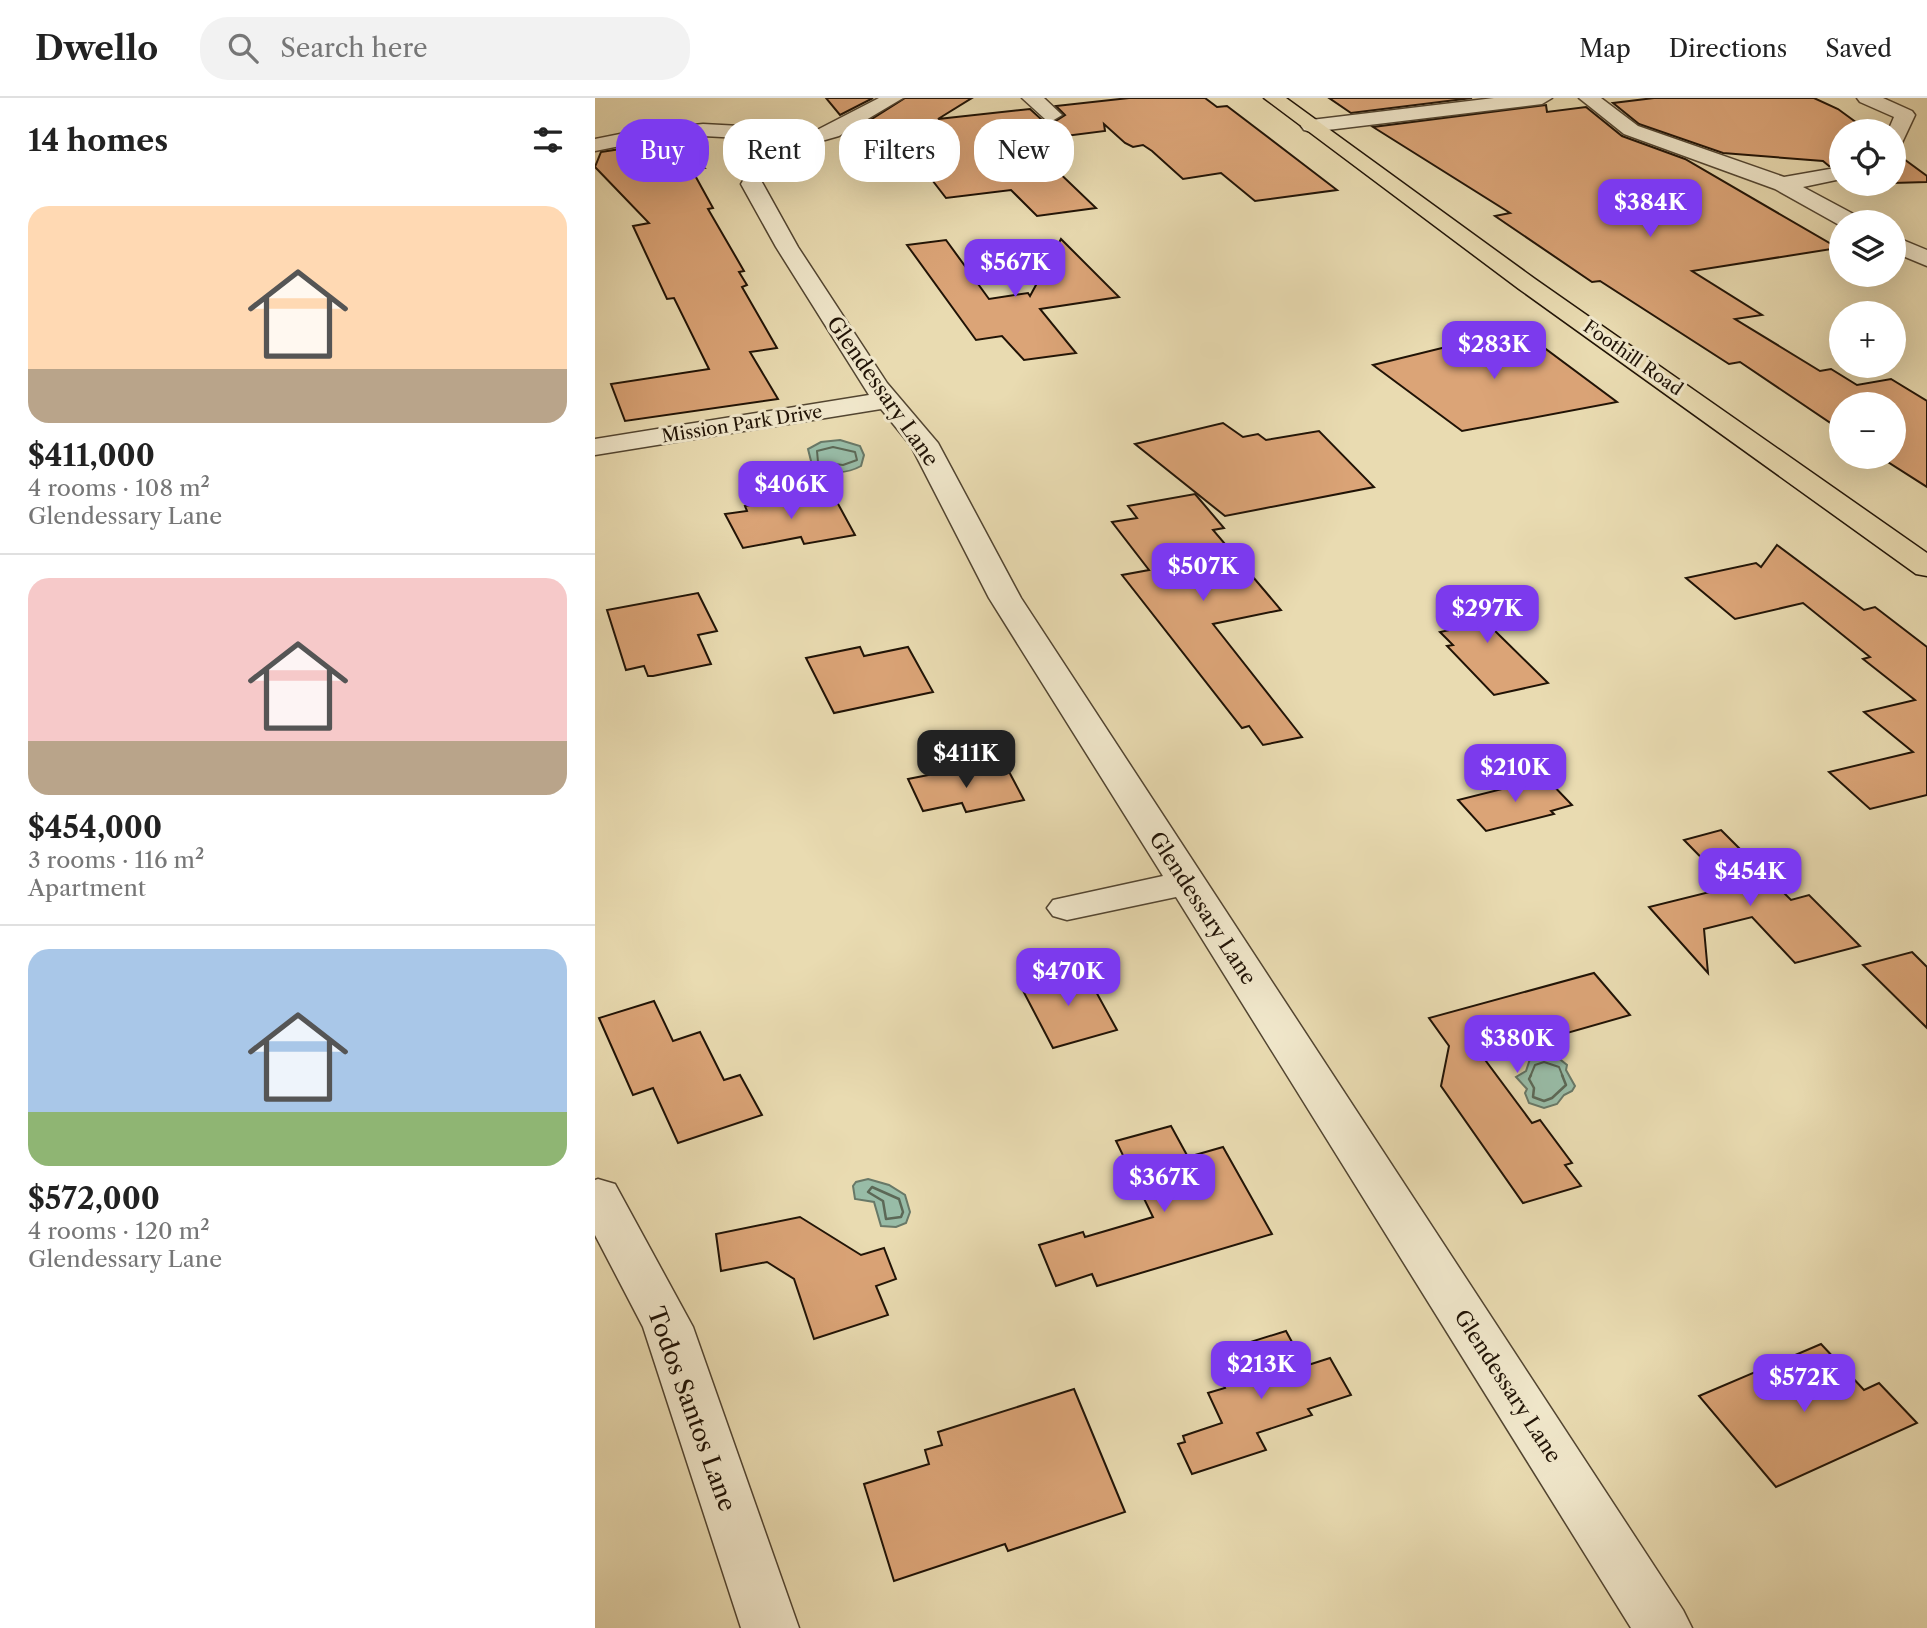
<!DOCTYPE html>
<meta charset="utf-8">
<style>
:root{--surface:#fff;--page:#f2f2f2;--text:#222;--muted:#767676;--line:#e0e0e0;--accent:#7c3aed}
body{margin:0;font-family:"Libre Caslon Text",serif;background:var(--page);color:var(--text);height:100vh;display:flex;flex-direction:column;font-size:26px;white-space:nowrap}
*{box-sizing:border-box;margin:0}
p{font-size:23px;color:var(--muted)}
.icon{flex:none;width:38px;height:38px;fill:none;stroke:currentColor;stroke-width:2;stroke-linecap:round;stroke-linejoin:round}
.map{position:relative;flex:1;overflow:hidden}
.side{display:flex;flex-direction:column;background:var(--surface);width:595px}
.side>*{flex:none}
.banner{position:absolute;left:21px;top:21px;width:665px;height:63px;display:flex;gap:14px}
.tools{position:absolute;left:1234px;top:21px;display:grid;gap:14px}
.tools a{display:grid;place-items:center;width:77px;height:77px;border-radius:50%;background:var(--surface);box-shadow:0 7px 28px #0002;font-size:35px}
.price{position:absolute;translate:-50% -60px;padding:0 16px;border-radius:14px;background:var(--accent);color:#fff;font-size:23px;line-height:46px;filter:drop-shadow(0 2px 4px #0008)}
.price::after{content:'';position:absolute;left:50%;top:42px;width:21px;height:16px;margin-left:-10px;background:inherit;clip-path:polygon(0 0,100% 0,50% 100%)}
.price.on{background:#222;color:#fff}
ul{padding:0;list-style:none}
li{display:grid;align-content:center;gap:14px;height:371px;padding:0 28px}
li+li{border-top:2px solid var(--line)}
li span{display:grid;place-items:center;height:217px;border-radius:21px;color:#555}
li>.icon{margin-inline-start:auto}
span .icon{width:126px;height:126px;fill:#fffc;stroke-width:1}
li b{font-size:30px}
h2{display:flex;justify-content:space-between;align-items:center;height:84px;padding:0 28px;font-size:30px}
.pill{padding:0 24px;border-radius:28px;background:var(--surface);box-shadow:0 7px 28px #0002;font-size:24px;line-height:63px}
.pill.on{background:var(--accent);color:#fff}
header{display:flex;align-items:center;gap:42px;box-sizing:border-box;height:98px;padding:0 35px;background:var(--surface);border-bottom:2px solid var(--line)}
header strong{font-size:33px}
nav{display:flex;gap:38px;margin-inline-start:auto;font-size:24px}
.search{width:490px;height:63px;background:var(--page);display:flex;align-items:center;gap:18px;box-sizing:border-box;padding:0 24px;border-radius:28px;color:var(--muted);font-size:26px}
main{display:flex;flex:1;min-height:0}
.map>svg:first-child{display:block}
</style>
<header>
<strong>Dwello</strong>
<div class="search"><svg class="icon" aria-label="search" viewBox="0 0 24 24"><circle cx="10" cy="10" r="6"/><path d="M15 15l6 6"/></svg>Search here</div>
<nav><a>Map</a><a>Directions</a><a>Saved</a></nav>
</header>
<main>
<section class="side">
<h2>14 homes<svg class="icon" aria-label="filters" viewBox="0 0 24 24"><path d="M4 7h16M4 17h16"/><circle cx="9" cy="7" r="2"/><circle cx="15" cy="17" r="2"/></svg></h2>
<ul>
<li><span style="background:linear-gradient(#ffd9b3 75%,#b9a48a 0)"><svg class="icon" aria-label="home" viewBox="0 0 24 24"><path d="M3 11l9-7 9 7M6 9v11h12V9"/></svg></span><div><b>$411,000</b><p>4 rooms · 108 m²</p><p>Glendessary Lane</p></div></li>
<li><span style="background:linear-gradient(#f6c9c9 75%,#b9a48a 0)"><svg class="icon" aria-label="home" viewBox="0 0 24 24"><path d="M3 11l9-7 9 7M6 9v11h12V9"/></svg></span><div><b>$454,000</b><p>3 rooms · 116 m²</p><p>Apartment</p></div></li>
<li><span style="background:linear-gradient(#a9c7e8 75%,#8fb573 0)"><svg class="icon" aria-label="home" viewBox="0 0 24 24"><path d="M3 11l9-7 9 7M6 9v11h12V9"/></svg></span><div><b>$572,000</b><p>4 rooms · 120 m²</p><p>Glendessary Lane</p></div></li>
</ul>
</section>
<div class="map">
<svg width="1332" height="1530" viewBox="0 0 1332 1530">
<rect width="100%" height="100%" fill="#e9dbb1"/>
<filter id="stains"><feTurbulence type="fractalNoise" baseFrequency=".00286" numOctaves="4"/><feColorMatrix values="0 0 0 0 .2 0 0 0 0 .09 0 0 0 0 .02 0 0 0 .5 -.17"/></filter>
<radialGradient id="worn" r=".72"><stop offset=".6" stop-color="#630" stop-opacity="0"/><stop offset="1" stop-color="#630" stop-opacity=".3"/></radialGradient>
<g fill="#98bca7" stroke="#687867" stroke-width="2">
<path d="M245 342 265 348 269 357 266 368C252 376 234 376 218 371L213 351 226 344Z"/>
<polygon points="948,956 962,959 972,967 971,972 980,988 977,993 969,997 962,1006 949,1010 934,1005 930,995 932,991 921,979 931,973 935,961"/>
<polygon points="273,1081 294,1087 310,1097 315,1114 311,1125 301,1129 286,1128 279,1104 260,1101 258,1088 261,1084"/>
</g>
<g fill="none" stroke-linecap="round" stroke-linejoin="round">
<g stroke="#5c6856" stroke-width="2">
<polygon points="238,349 260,354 262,362 248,367 223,364 222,353"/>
<polyline points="935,979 940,967 949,964 964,969 968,979"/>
</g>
<g stroke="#5c6856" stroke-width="2.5">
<polyline points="936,977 934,981 939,990 938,999 949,1003 957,1000 971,987 967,977"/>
<polygon points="277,1089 304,1101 308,1114 306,1119 291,1121 288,1103 273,1094"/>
</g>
</g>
<g fill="#dba477" stroke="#201306" stroke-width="2">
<polygon points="231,0 278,0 245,17"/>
<polygon points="310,0 377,0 343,21 435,11 448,23 456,26 470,17 461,8 534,0 610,0 622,9 632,8 742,92 660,103 626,75 588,81 557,53 548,47 538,49 530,45 509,26 510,33 431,43 501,110 442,118 416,92 351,100 334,78 303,82 258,33"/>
<polygon points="734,0 877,0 756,15"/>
<polygon points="1059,0 1219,0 1243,11 1273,33 1246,33 1246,67 1234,68 1228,63 1128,55 1044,26 1018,5"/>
<polygon points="951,7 952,14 991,9 1027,38 1090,61 1243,150 1097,173 1167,217 1140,221 1225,273 1236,271 1262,287 1296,281 1332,303 1332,389 1285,359 1298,359 1298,306 1246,306 1246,332 1145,264 1134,266 1005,183 997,184 900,118 915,115 778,29"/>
<polygon points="65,45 109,70 97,72 118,110 113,111 149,173 144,174 152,187 147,189 182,250 155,254 183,301 30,323 16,286 114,271 79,200 72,201 38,128 54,125 0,69 6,54"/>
<polygon points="1298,53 1332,78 1332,84 1298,85"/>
<polygon points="466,141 524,199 445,211 481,255 429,262 407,238 381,242 312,147 351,142 394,201 433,195 435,198"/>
<polygon points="924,231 1022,304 867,333 778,267"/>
<polygon points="628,325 648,339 663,336 671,342 724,333 779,389 630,418 540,346"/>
<polygon points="236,393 260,437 209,446 206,439 148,450 130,416 152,413 150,408"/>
<polygon points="600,396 629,430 618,432 686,512 618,526 707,639 668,647 654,628 647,630 527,477 554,472 517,424 542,420 533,408"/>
<polygon points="1182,447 1269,512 1280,509 1332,549 1332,697 1275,711 1234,674 1318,654 1269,614 1320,602 1268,561 1275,559 1208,505 1140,521 1091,480 1161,465 1166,469"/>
<polygon points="882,490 916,522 894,527 953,585 899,597 852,548 858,547 845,534 874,528 845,498"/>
<polygon points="103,495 122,533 103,537 116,566 58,578 53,578 49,568 31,572 12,512"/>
<polygon points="265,549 269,558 313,549 338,594 239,615 211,560"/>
<polygon points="369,670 373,678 412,670 429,702 371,714 367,705 328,713 313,681"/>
<polygon points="951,680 977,707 956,713 959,716 891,733 863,702"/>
<polygon points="1126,732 1196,802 1214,797 1265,848 1200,865 1157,819 1109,831 1113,875 1054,809 1135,789 1089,742"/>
<polygon points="1317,854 1332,869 1332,930 1268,867"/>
<polygon points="488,870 522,932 458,950 425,887"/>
<polygon points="999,875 1035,917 888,959 937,1025 945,1022 977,1065 970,1067 986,1088 928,1105 846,988 854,948 834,920"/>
<polygon points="59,903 78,943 105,934 129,982 145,977 167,1017 83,1045 58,990 38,997 4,920"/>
<polygon points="576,1028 593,1059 628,1049 677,1136 502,1188 497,1176 461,1188 444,1147 488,1134 490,1139 558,1119 521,1043"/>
<polygon points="205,1119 266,1157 289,1150 301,1181 281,1188 293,1217 219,1241 199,1181 172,1164 126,1173 121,1136"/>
<polygon points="691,1233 710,1268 735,1260 756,1297 713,1311 717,1317 662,1335 671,1352 597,1376 583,1346 590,1344 588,1338 627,1325 613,1295 630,1290 619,1268 657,1256 652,1245"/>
<polygon points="1226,1246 1269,1292 1284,1285 1322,1325 1181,1389 1104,1298"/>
<polygon points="479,1291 530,1414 413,1453 410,1446 299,1483 269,1386 334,1366 330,1352 347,1347 343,1334"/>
</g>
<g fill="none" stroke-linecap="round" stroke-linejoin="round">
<g stroke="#524531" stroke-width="3">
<g id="minor">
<polygon points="284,0 308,0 244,38 223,44 108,38 40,45 0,53 0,41 40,33 108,26 222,32"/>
<polygon points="427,0 449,0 467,17 457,23 450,21"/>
<polygon points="899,0 957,0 947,6 716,34 709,32 706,28 709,24 716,22"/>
<polygon points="984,0 1006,0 1043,28 1189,79 1246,69 1246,81 1208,89 1264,119 1267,124 1246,124 1246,128 1180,91 1029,36"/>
<polygon points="1262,0 1288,0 1317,13 1320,17 1305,49 1298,51 1298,33 1293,33 1299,19 1265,4"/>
<polygon points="157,80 165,81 168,86 203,149 292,285 343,345 426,500 1088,1512 1097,1530 1036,1530 581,799 472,822 458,818 452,810 458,802 568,778 394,500 316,348 286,311 0,357 0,341 274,297 181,149 146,86 149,81"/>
<polygon points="1298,138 1332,152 1332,168 1298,154"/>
<polygon points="3,1081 20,1086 98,1229 204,1530 146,1530 48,1229 0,1137 0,1082"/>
</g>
</g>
<g stroke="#201306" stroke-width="3">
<polygon id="major" points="669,0 691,0 940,181 1332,455 1332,478 1321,476 924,191"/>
</g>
<use href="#minor" fill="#f1e8cc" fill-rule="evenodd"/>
<use href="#major" fill="#e9dbb1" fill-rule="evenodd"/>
</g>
<g text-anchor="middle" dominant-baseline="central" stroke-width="6" stroke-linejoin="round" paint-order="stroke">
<g font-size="18" fill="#201306" stroke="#f1e8cc">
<text transform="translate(1038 260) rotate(35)">Foothill Road</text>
<text transform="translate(147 326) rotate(-9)">Mission Park Drive</text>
</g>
<g font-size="21" fill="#201306" stroke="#f1e8cc">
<text transform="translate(288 293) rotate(55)">Glendessary Lane</text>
<text transform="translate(608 810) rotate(57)">Glendessary Lane</text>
<text transform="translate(913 1288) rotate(57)">Glendessary Lane</text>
</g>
<g font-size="24" fill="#201306" stroke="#f1e8cc">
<text transform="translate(97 1311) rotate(70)">Todos Santos Lane</text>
</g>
</g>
<rect width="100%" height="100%" filter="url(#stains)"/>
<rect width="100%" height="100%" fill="url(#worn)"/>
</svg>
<div class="tools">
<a><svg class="icon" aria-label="locate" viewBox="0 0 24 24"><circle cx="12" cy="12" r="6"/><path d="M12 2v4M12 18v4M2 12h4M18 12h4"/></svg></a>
<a><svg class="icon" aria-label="layers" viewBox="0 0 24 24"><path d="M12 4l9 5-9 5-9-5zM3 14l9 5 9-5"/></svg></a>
<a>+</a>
<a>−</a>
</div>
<b class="price" style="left:1055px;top:141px">$384K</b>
<b class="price" style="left:420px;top:201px">$567K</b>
<b class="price" style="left:899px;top:283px">$283K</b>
<b class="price" style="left:196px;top:423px">$406K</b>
<b class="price" style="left:608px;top:505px">$507K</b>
<b class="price" style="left:892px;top:547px">$297K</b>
<b class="price on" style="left:371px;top:692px">$411K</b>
<b class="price" style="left:920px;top:706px">$210K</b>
<b class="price" style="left:1155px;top:810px">$454K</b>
<b class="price" style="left:473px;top:910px">$470K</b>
<b class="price" style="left:922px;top:977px">$380K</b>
<b class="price" style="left:569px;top:1116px">$367K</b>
<b class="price" style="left:666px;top:1303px">$213K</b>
<b class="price" style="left:1209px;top:1316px">$572K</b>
<div class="banner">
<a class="pill on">Buy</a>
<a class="pill">Rent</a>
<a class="pill">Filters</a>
<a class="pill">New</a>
</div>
</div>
</main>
